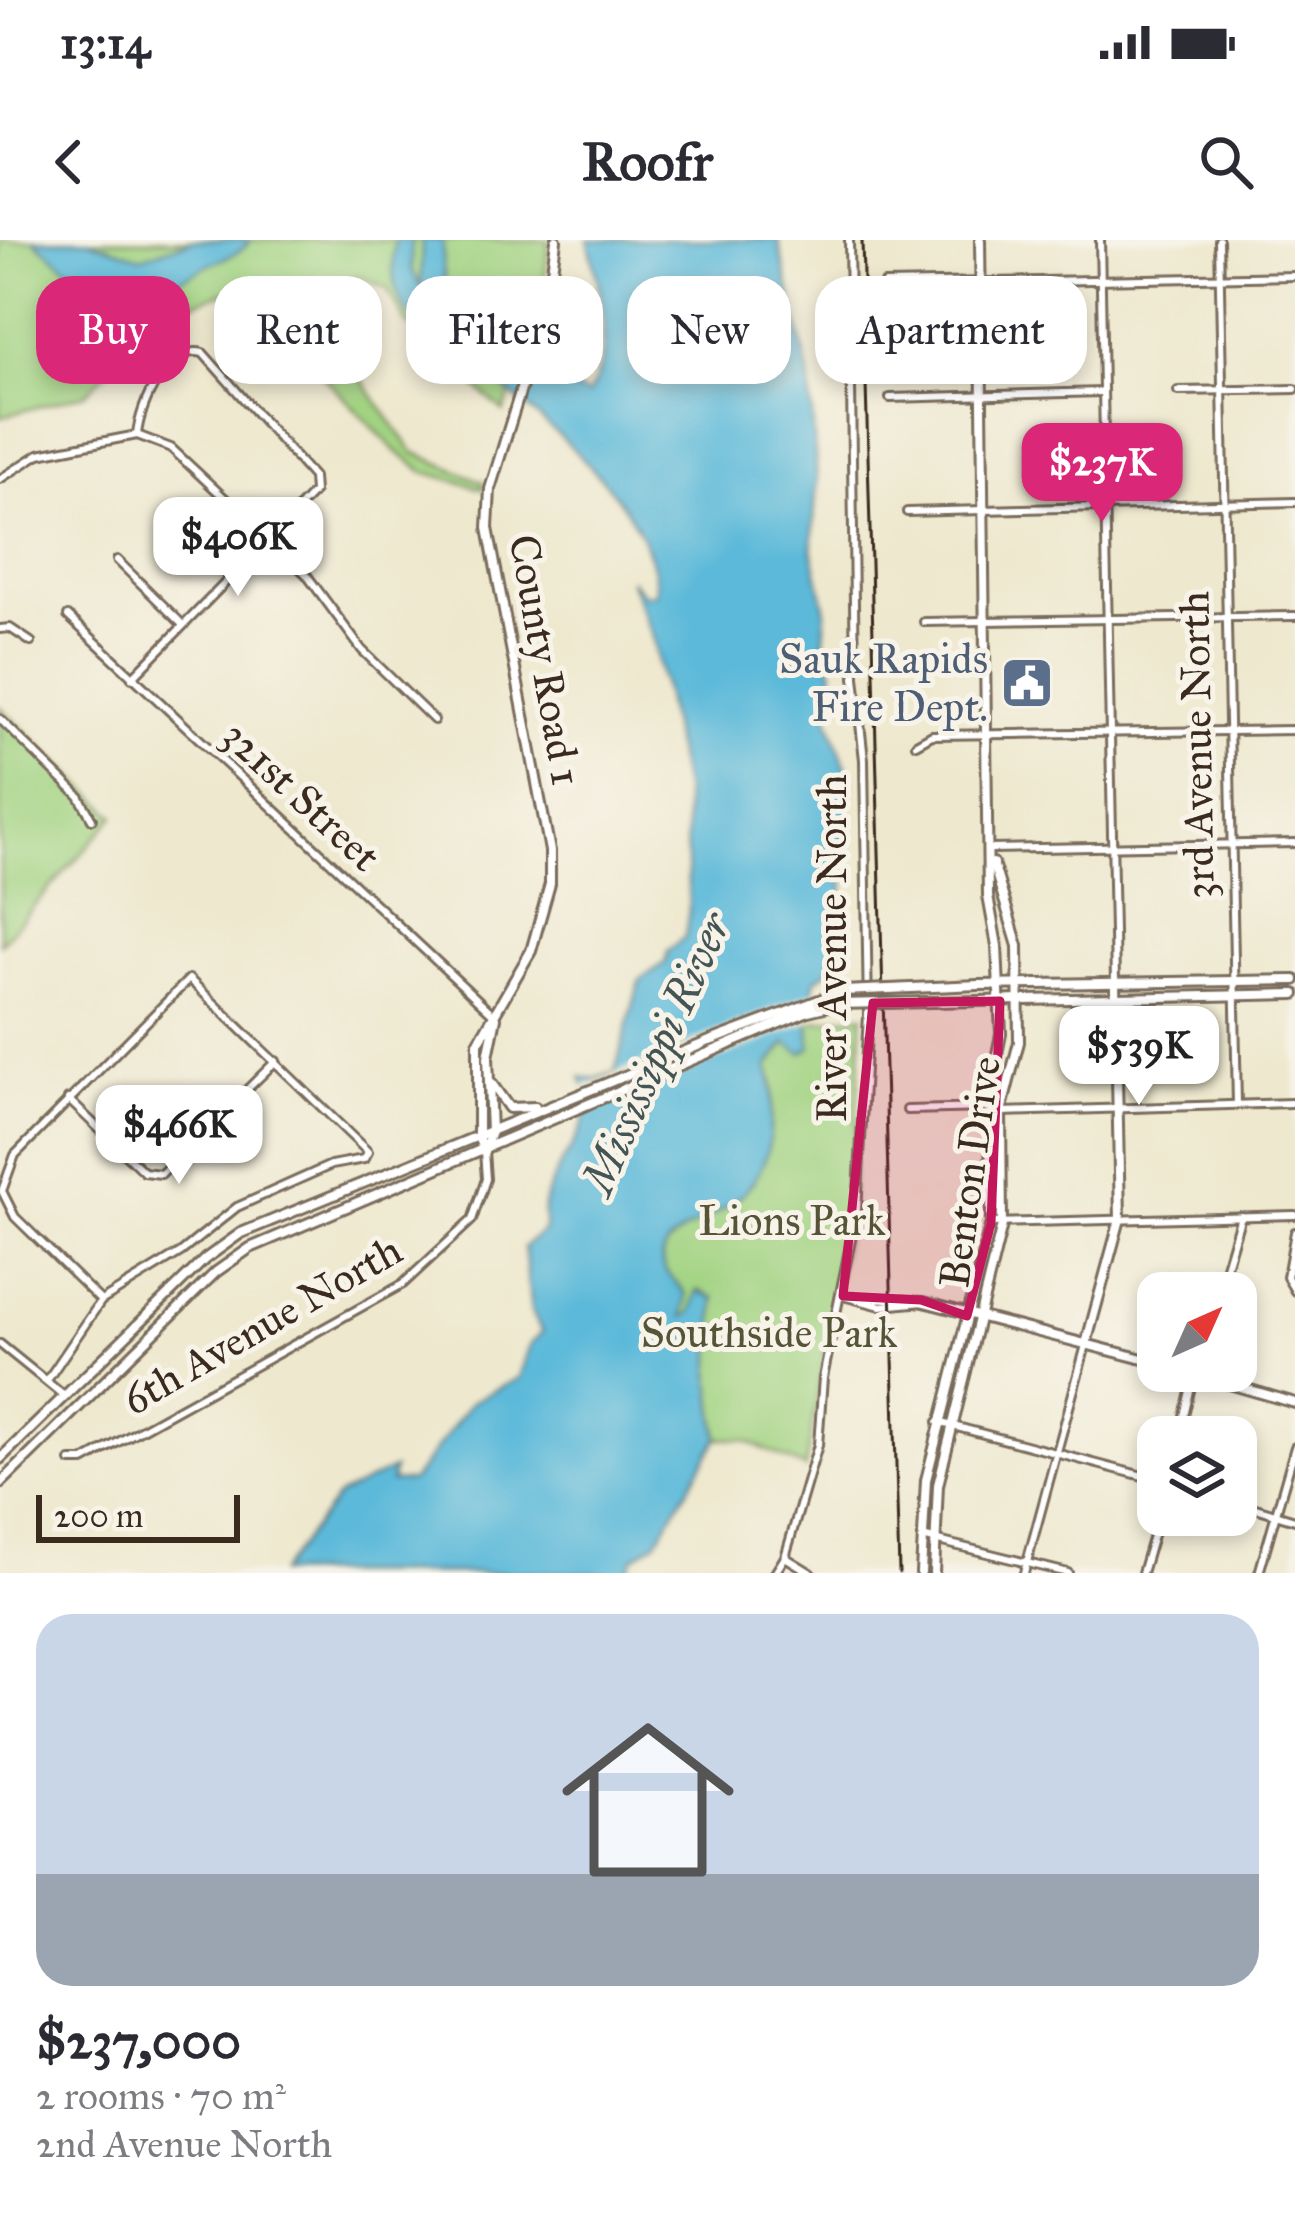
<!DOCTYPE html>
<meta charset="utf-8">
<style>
:root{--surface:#fff;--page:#f7f7f7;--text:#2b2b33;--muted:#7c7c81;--line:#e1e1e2;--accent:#db2777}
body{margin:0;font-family:"IM FELL Great Primer",serif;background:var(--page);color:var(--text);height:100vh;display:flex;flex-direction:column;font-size:45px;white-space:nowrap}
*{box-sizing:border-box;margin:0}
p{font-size:39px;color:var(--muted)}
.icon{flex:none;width:66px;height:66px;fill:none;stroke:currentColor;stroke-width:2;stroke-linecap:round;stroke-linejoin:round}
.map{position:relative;height:1333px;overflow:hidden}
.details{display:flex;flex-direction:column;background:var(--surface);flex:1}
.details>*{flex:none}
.top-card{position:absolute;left:36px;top:36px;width:1224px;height:108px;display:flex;gap:24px}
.needle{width:78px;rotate:45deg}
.controls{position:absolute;left:1137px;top:1032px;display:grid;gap:24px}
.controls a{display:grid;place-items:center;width:120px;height:120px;border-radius:24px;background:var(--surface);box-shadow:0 6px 18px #0003;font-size:60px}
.scale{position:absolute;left:36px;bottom:30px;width:204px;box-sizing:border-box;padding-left:12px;border:6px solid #3b2a1e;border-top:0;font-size:33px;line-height:42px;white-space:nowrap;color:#3b2a1e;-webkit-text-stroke:9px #f7f3e8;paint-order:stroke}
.price{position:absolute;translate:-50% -102px;padding:0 27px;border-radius:24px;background:#fff;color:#222;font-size:39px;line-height:78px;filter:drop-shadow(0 3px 6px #0008)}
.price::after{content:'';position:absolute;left:50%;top:72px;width:36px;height:27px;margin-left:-18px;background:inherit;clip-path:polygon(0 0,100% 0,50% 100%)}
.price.current{background:var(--accent);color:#fff}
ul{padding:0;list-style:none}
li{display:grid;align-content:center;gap:24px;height:636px;padding:0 36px}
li+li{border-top:3px solid var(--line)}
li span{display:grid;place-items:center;height:372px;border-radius:36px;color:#555}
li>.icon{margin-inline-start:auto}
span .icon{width:216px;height:216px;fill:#fffc;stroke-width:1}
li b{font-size:51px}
.tag{padding:0 42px;border-radius:36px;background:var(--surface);box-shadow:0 6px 18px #0003;font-size:42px;line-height:108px}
.tag.current{background:var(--accent);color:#fff}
.status{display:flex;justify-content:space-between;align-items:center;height:84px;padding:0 60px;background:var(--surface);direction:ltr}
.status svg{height:33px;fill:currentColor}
header{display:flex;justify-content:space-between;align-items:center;height:156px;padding:0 36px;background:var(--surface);font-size:54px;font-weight:700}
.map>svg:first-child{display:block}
</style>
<div class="status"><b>13:14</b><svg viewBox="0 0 49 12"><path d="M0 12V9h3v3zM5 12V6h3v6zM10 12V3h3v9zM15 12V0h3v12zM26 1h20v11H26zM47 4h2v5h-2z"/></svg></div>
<header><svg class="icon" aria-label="back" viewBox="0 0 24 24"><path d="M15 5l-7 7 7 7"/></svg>Roofr<svg class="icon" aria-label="search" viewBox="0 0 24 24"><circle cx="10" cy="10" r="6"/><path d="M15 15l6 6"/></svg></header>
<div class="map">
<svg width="1295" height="1333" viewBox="0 0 1295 1333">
<rect width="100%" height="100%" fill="#f7f3e8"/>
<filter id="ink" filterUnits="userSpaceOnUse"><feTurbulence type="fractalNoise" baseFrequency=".00833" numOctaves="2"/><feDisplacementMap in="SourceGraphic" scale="24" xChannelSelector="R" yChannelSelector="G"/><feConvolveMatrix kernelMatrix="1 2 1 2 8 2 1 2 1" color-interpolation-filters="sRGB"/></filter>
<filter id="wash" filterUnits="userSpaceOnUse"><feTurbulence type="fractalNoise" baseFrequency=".004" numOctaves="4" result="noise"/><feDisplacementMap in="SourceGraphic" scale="48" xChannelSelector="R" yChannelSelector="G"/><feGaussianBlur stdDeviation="2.7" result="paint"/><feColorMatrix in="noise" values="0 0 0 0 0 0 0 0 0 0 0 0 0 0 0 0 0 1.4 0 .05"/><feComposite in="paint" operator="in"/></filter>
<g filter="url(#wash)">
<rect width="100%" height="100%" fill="#eee8ce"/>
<g fill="#a2d382" stroke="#6e7e50" stroke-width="3">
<polygon points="0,0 549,0 543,57 504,172 406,83 387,49 360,37 330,38 314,59 321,83 413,212 483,242 483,249 424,232 396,211 238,48 143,80 129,91 123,116 85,154 0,177"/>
<polygon points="0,467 115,576 0,704"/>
<path d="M863 775 852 954 805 1228 745 1200 718 1198 711 1140 715 1058 700 1051 691 1073 683 1077 686 1055C678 1042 660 1033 662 1016 666 979 765 981 770 890 771 865 777 850 768 826L786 803 808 789V782Z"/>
</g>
<g fill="#5bb9d9" stroke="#4b727c" stroke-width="3">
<path d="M34 0H88L141 17 194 0H251C240 15 227 16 211 24 128 68 103 60 34 0Z"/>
<path d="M395 0H411L412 30 421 48 422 0H443C443 23 442 44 454 65 463 83 567 149 588 154 617 114 600 45 588 0H778L809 134 817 238 812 310 826 371 823 410 833 431 829 479 850 540 840 705 829 730 816 739 808 776 811 807 802 813 786 803 768 826C776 850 771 865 770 890 766 981 666 979 662 1017 660 1034 679 1041 686 1055L683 1077 691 1073 697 1051 715 1058 711 1140 718 1198 656 1302 632 1319 628 1333H279L338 1256 393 1229 391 1242 412 1241 471 1162 519 1138 530 1104 542 1092 531 1071 524 1007 544 990C545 980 542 971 545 961 556 915 602 889 581 837L596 839 615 832 640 740 665 723 668 711 685 697 689 670 684 552 653 397 630 339 645 355 656 353C658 266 533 172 471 122 453 107 427 97 412 78 391 55 391 29 395 0Z"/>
</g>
<polygon fill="#eee8ce" points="820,749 814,780 580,875 579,848"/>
</g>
<g filter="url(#ink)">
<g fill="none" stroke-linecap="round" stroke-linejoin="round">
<g stroke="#7a6c5c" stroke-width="12">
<g id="street">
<polyline points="1100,0 1115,742"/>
<polyline points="1219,0 1237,864"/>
<polyline points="884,44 1295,36"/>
<polyline points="1178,151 1295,149"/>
<polyline points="890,158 1102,152"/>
<polyline points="0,239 39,214 137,195 171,208 306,334 362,410 434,480"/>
<polyline points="907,272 1295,262"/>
<polyline points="117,320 183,385"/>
<polyline points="68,376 494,775"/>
<polyline points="924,382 1295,376"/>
<polyline points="0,389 10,388 31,402"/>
<path d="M132 438 314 252 313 237 203 113C167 104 140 164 137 195"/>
<polyline points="0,479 79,556 92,579"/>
<polyline points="916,504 932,495 1295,490"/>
<polyline points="991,609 1295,603"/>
<polyline points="68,859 144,932 161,934 276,821"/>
<polyline points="907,870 989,868"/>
<polyline points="1002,872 1292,863"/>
<polyline points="991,983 1295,975"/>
<polyline points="1295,992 1287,1037 1295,1051"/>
<polyline points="1218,1053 1241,976"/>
<polyline points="843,1056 881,1066 924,1062"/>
<polyline points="853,1057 923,1061"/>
<polyline points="0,1104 63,1155"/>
<polyline points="48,1139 101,1061 181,1012 237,967 331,925 364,919 368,912 189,739 15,915 2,951 15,977 101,1061"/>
<polyline points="938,1182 1158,1240"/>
<polyline points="1179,1197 1194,1134"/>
<polyline points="71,1221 84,1221 403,1044 472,980 486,939 484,911"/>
<polyline points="1236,1262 1295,1280"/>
<polyline points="922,1297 1068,1333"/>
<polyline points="785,1317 811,1333"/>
<polyline points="775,1333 785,1317 818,1205 823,1138 857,970 868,775 864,520 855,437 849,0"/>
<polyline points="1024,1333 1086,1105"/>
<polyline points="1142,1333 1159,1275"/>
<polyline points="1259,1333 1295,1207"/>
</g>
</g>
<g stroke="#7a6c5c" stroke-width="14">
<g id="secondary">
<polyline points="979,745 1295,740"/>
<polyline points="979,761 1295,754"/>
<polyline points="492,844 509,868 535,867"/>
<polyline points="484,910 491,892 488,817 496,778"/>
<polyline points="484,911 478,897 478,803 531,711 550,644 550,611 488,288 490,249 548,62 556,0"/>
<polyline points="924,1062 1158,1123"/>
<polyline points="1086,1104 1120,979 1115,742"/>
<polyline points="1185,1131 1295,1163"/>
<polyline points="0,1219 205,1019 241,993 710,801"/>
<polyline points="0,1244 216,1032 250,1008 706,814"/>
<polyline points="921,1333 926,1240 991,983 990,850 1001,794 997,706 988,656 980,0"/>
<polyline points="934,1333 938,1245 1002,985 1001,872 1019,802 1018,706 993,623"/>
</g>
</g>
<use href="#street" stroke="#fff" stroke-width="6"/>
<use href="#secondary" stroke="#fff" stroke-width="8"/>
<polyline stroke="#3b2a1e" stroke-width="3" points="862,0 899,1333"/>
<g stroke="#7a6c5c" stroke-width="14" stroke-linecap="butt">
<g id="secondary-bridge">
<polyline points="710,801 843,751 979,745"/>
<polyline points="706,814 808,771 837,764 979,761"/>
</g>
</g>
<use href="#secondary-bridge" stroke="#fff" stroke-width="8"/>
</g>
</g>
<path fill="#c2185b" fill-opacity="0.2" stroke="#c2185b" stroke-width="9" stroke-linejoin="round" d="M1000 761 991 983 967 1076 921 1060 843 1056 873 763Z"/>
<defs>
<g id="civic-square" transform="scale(2.7)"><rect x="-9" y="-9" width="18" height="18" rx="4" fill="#5c6f8a" stroke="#f7f3e8"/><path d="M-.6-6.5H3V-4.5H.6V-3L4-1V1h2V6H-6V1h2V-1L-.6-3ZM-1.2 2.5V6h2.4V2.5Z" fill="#fff"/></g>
</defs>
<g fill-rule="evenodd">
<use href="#civic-square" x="1027" y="443"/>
</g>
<g text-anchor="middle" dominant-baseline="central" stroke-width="10" stroke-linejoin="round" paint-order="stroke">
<g font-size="42" fill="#4e5e75" stroke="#f7f3e8" text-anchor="end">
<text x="988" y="419">Sauk Rapids<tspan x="988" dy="48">Fire Dept.</tspan></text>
</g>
<g font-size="42" fill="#3b2a1e" stroke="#f7f3e8">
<text transform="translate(545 420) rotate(80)">County Road 1</text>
<text transform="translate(1197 505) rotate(-91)">3rd Avenue North</text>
<text transform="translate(301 556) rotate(43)">321st Street</text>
<text transform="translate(832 708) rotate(-90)">River Avenue North</text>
<text transform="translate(970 932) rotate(-82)">Benton Drive</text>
<text transform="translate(262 1085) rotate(-30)">6th Avenue North</text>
</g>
<g font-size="42" fill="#555437" stroke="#f7f3e8">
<text x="792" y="981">Lions Park</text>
<text x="769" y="1093">Southside Park</text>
</g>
<g font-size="45" font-style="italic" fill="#455556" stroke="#f7f3e8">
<text transform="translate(656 813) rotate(-66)">Mississippi River</text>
</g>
</g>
</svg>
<div class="controls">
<a><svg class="needle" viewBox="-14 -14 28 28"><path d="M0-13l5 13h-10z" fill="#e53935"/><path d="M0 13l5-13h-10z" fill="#7c7c81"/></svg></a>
<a><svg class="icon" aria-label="layers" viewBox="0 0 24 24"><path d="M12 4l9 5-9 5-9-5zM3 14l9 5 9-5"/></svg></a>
</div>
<div class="scale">200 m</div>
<b class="price current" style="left:1102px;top:285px">$237K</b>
<b class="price" style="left:238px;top:359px">$406K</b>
<b class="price" style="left:1139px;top:868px">$539K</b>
<b class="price" style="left:179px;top:947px">$466K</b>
<div class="top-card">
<a class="tag current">Buy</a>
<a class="tag">Rent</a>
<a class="tag">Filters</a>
<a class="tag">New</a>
<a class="tag">Apartment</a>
</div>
</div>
<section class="details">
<ul>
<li><span style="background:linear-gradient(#c9d6e8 70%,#9aa5b1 0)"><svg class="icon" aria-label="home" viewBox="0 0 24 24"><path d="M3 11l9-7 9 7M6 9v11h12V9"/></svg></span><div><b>$237,000</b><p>2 rooms · 70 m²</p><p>2nd Avenue North</p></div></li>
</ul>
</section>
